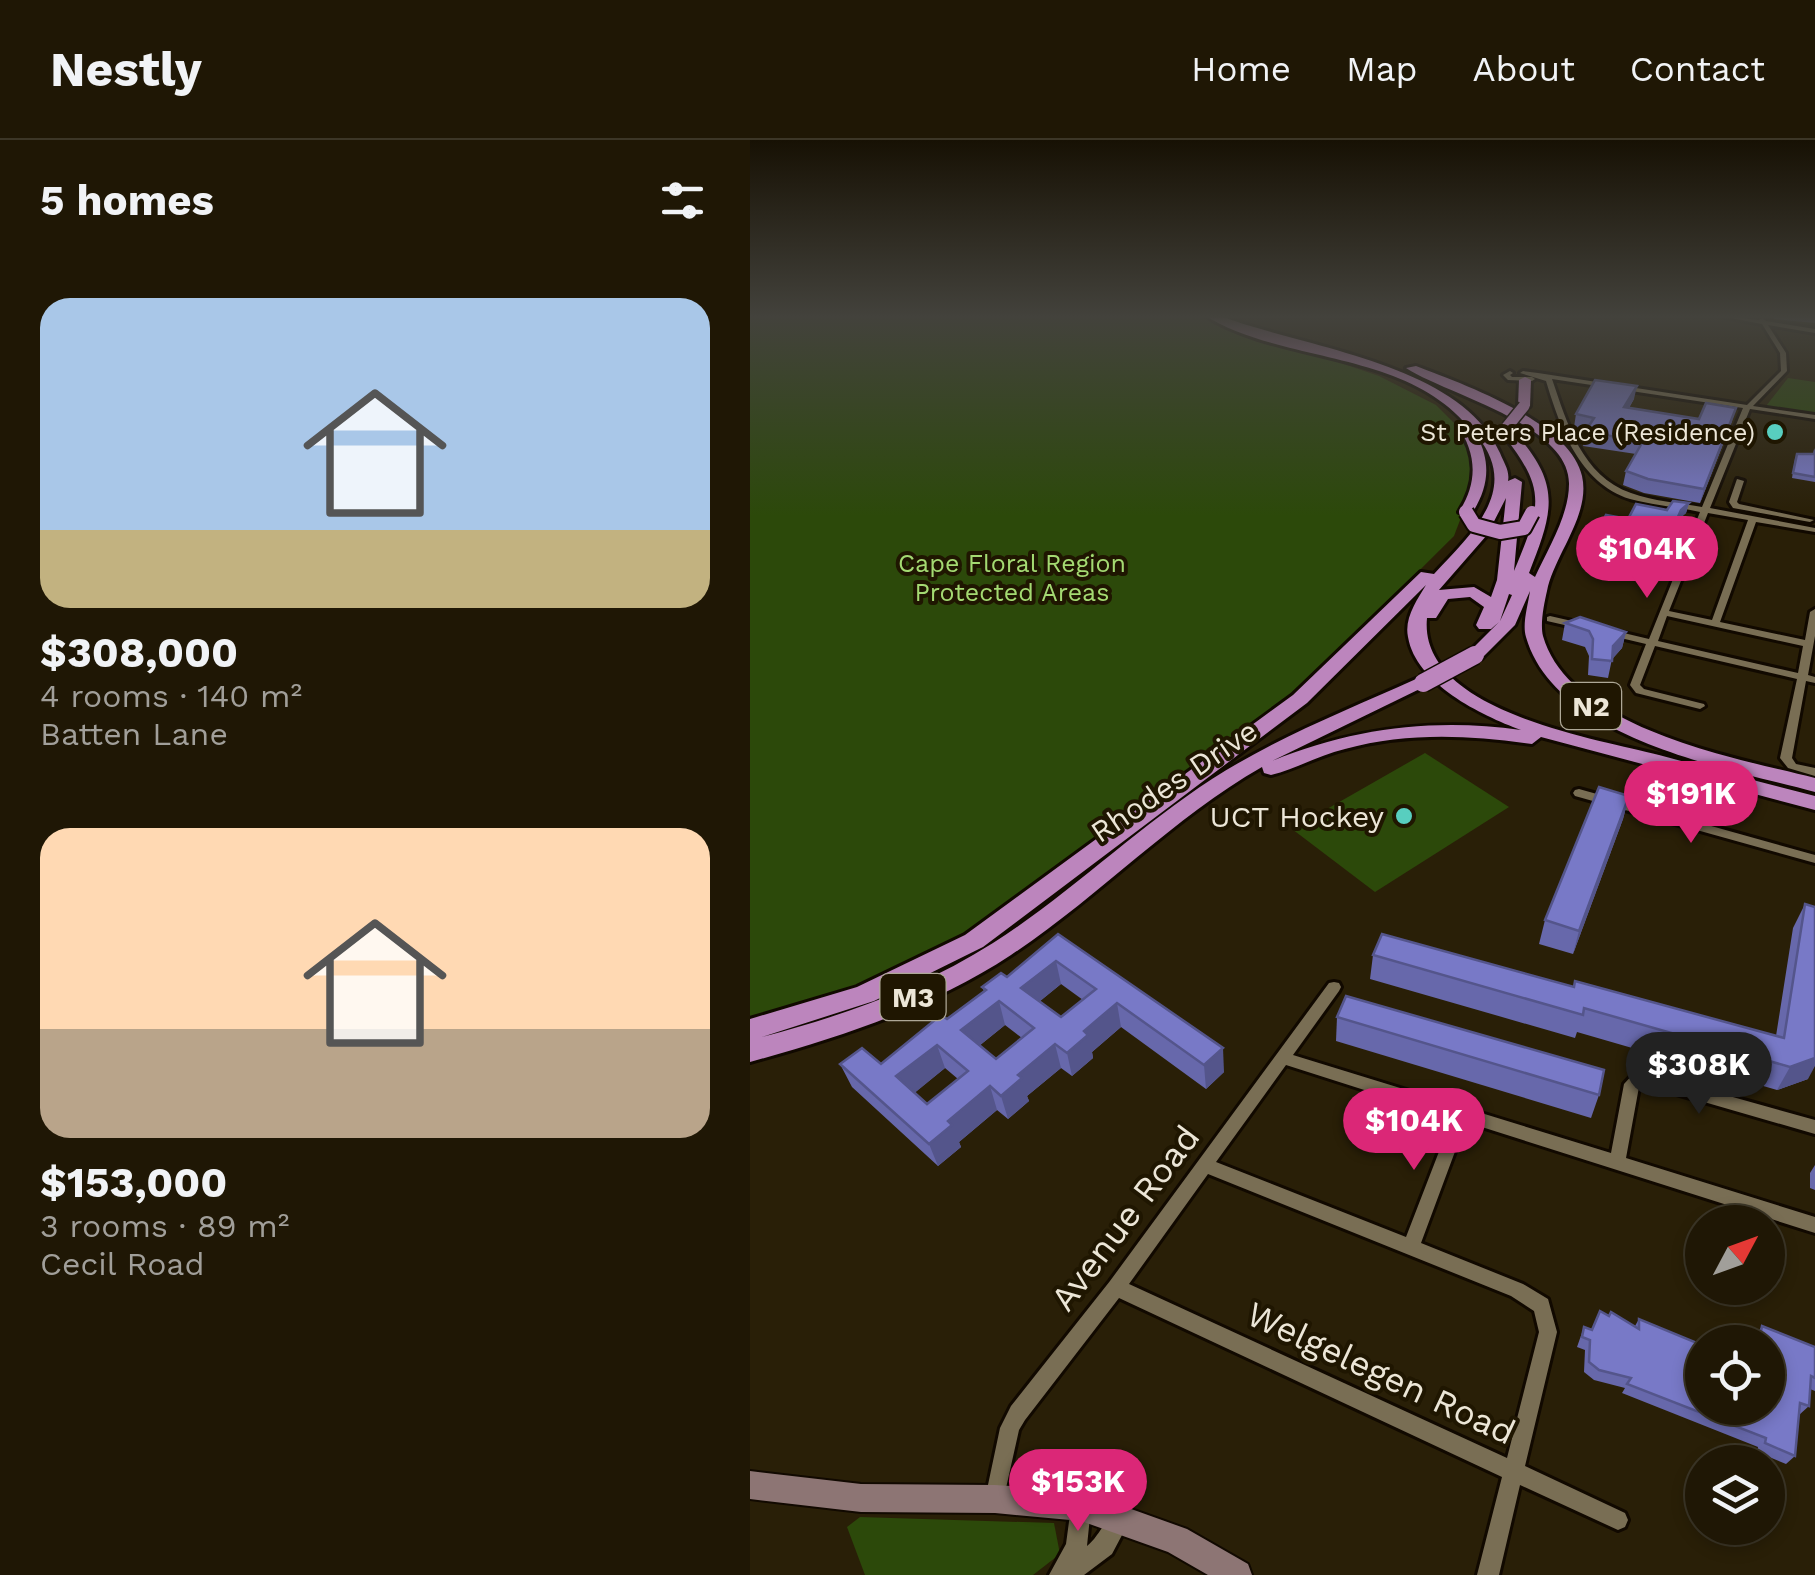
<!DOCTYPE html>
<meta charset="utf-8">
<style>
:root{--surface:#1f1705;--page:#2c2413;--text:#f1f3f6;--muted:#a19f9a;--line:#3c3627;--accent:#db2777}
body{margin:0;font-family:"Work Sans",sans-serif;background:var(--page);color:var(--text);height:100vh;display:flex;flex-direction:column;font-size:38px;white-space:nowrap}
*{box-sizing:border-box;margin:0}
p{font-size:32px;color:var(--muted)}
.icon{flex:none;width:55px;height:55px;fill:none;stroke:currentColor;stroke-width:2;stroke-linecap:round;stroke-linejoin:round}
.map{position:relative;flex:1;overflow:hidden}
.details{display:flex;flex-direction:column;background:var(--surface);width:750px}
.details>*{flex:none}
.needle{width:65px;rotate:49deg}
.tools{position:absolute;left:935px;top:1065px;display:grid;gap:20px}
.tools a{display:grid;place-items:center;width:100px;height:100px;border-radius:50%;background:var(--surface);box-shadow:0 5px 15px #0003,0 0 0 2px var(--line);font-size:50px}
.price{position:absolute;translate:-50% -85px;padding:0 22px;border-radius:35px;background:var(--accent);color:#fff;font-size:32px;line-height:65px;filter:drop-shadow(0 2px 5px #0008)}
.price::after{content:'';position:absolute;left:50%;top:60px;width:30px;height:22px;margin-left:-15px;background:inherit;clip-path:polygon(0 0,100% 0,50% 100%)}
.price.on{background:#222;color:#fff}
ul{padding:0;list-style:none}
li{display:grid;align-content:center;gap:20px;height:530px;padding:0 40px}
li span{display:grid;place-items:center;height:310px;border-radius:30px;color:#555}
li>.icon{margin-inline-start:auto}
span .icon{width:180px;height:180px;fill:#fffc;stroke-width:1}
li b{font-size:42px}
h2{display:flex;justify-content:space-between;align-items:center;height:120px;padding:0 40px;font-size:42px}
header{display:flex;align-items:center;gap:60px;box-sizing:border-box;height:140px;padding:0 50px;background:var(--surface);border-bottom:2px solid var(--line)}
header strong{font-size:48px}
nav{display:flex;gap:55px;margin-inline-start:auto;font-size:35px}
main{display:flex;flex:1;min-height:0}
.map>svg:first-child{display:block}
</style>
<header>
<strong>Nestly</strong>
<nav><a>Home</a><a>Map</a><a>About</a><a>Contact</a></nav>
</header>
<main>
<section class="details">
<h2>5 homes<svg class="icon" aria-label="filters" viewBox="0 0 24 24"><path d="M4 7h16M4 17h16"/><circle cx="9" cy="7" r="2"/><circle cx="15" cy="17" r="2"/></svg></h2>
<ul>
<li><span style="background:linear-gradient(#a9c7e8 75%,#c2b280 0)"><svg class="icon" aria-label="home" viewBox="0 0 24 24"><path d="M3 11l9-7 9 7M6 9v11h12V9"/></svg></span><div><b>$308,000</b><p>4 rooms · 140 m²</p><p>Batten Lane</p></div></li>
<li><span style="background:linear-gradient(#ffd9b3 65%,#b9a48a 0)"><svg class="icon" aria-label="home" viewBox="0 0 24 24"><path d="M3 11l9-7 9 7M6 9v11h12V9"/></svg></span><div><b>$153,000</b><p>3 rooms · 89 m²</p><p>Cecil Road</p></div></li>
</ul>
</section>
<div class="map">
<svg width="1065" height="1435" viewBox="0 0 1065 1435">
<rect width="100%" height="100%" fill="#291f07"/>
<g fill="#2c490a">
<polygon points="0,175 449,175 629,236 686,265 713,292 726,338 704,396 544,555 236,780 160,823 63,863 0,879"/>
<polygon points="1038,238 1065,242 1065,273 1016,266"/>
<polygon points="675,613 759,667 625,752 542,689"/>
<polygon points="110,1377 304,1383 310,1414 283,1435 115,1435 97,1387"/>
</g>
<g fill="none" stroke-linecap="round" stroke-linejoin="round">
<g stroke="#110900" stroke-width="6">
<g id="street">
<path d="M965 175 1009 180 1012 178 1016 181 1065 189V193L1018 185 1036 213 1037 231 1003 266 1065 275V279L1000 269 960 368 1065 388V392L1006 382 970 482 1055 500 1060 472 1065 469V496L1058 535 1065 537V543L1056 541 1042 618 1046 624 1065 628V636L1038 628 1030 618 1047 539 905 506 890 545 894 549 954 564 955 566 950 569 886 553 880 545 896 504 858 495 856 493 861 490 899 499 950 372C927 367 902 365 880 359 829 343 810 287 796 241L770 233 773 231 788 233 997 265 1031 231 1030 213 1012 184ZM802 239 993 268 952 367C929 363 903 361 881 353 832 336 817 283 802 239ZM958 373 998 380 962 480 919 471ZM917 476 1053 506 1048 533 908 501Z"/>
<polygon points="760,231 763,233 760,235 762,237 782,237 785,239 782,241 758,240 753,235"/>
<polygon points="987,339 994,341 987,362 989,364 1064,380 1060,382 983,368 979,362"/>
<polygon points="800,476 835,484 837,486 832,489 797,481 797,477"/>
<polygon points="829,649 1065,715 1065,723 825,656 823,653 825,650"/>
<path d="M584 842 589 843 591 847 589 851 543 915 861 1013 874 944 885 932 890 931 1065 980V994L892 944 889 947 876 1018 1065 1077V1093L716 982 671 1103 773 1144 798 1159 807 1192 775 1326 875 1373 878 1380 875 1387 868 1390 770 1345 749 1435H727L752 1337 369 1158 275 1280 269 1290 252 1366 245 1369 238 1366 235 1359 250 1288 261 1266 360 1141 579 843ZM536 925 702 978 656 1097 466 1022ZM458 1034 761 1156 784 1171 789 1192 757 1318 379 1144Z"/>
<path d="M331 1357 338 1360 341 1367 337 1406C350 1396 356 1375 370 1370L377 1373 380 1380 362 1414 334 1435H299L316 1404 321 1367 324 1360Z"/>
</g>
</g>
<g stroke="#110900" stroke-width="4">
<polygon id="secondary" points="0,1331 111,1344 245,1345 331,1351 437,1389 498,1424 502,1435 458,1435 418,1412 331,1381 245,1373 111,1372 0,1359"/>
</g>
<g stroke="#110900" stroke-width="6">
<g id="highway">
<path d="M454 175H468C552 208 710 222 750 313 754 323 760 331 758 341L765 338 772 342 764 431C790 368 798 351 754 296L765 293C812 345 803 372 779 433L785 437C798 409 819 375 819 344 820 284 695 254 656 228L666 226C713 244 820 282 832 336 841 375 804 415 797 451 794 464 790 484 793 496 819 588 985 618 1065 638V652C976 628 805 599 776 497 772 484 778 465 780 451L765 485 731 519 725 520 716 515 749 482 741 489H729L726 485 734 467 720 457 698 459 686 478H677C668 571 844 598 909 615 961 629 1013 643 1065 656V670L791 597 782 604C719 595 657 592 595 609 569 615 546 629 521 635L514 633 512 627C421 679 349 757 261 815 182 867 91 897 0 922V879L107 847 215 795 543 555 671 432 684 434C720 395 772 350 727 296 742 324 738 349 721 375L709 372C728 342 727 314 707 285L714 282C649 210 530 223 454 175ZM756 358 747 440 741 457 724 447 689 450 737 395ZM676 445C667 460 654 478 658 497 666 544 731 575 771 590 684 578 603 588 522 621L682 543 673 537 666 539C597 570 526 598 462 639 385 689 320 754 243 803 172 848 92 876 12 897L124 861 233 807 557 563ZM759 454 762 455 751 479 750 481Z"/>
<polygon points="775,237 781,240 780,266 774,270 768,266 769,240"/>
</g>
</g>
<use href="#street" fill="#796e54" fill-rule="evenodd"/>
<use href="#secondary" fill="#8d7574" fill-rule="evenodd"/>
<use href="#highway" fill="#bc85bd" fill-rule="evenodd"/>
<g stroke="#110900" stroke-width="14" stroke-linecap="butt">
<polyline id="highway-bridge-far2" points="757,287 774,266"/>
</g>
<g stroke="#110900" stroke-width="18" stroke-linecap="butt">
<polyline id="highway-bridge-far1" points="716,372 724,385 750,392 774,388 782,373"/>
</g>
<g stroke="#110900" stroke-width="21" stroke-linecap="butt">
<polyline id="highway-bridge" points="673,543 725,515"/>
</g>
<use href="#highway-bridge-far2" stroke="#bc85bd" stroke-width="11"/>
<use href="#highway-bridge-far1" stroke="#bc85bd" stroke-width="14"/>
<use href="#highway-bridge" stroke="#bc85bd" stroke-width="18"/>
</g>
<g fill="#6768ab" fill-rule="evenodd">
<polygon points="1022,175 1065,175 1065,183 1024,179"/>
<polygon points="884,259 879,268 949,279 982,281 950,363 894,353 873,345 876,331 886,314 833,306 837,290 824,287 826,274"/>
<polygon points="1065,308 1065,342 1042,338 1045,319 1063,314"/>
<polygon points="939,363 936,373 928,380 912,416 846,400 848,390 878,379"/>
<polygon points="815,483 876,492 872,508 862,519 858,538 838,535 839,516 835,507 812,500"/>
<polygon points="879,656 873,679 823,814 789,804 795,780"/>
<polygon points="1055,764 1058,939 1027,950 827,892 825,898 620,839 623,815 824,847 1026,896 1043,788"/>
<path d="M308 794 474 932 456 949 371 887 342 912 343 918 322 936 311 928 277 956 279 961 258 979 247 970 209 1002 211 1007 188 1026 102 947 90 924H131L197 879 234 851 232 847 257 837ZM311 844 333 860 311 877 290 861ZM255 885 272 898 246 919 229 906ZM195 928 208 939 177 964 164 953Z"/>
<polygon points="587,877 849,955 841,978 586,901"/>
<polygon points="1065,1025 1065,1050 1060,1048 1060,1033"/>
<polygon points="889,1179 952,1268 1018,1268 1018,1202 1004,1202 1005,1196 1012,1186 1065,1207 1065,1251 1060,1249 1059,1266 1049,1275 1045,1316 1036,1324 1007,1312 1008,1307 872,1253 875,1248 844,1240 834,1232 835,1210 827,1207 834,1187 842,1190 885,1186"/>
</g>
<g fill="#54558b">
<polygon points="887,246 884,259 871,280 874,267"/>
<polygon points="986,268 982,281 950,363 954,349"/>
<polygon points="939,363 936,373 928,380 912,416 915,406 931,370"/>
<polygon points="876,492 872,508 859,523 863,506"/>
<polygon points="879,656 873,679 823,814 829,791"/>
<polygon points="306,821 311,844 278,871 271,848"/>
<polygon points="249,861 255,885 219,914 211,890"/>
<polygon points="367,863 371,887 342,912 343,918 322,936 317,913 334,891"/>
<polygon points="305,904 311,928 277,956 279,961 258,979 251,956 268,935"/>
<polygon points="187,905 195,928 156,960 146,936"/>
<polygon points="473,908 474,932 456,949 454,925"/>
<polygon points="1065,918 1065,926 1058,939 1027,950 1040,927"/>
<polygon points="240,946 247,970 209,1002 211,1007 188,1026 179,1004 198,981"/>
</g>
<g fill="#7879c7" stroke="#54558b" stroke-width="2.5" fill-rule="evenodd">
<polygon points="845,240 887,246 874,267 949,279 956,263 986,268 954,349 898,339 876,331 893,301 835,292 844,278 826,274"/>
<polygon points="1065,310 1065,337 1043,333 1047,314 1064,314"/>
<polygon points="923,361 939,363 931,370 915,406 848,390 856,375 878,379 886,364 917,370"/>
<polygon points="830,477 876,492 863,506 862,521 842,519 843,499 839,491 815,483"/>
<polygon points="849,647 879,656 829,791 795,780"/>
<polygon points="1055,764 1065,767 1065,918 1040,927 834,868 833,875 623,815 632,794 824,847 825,841 1034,898"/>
<path d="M308 794 473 908 454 925 367 863 334 891 338 895 317 913 305 904 268 935 272 938 251 956 240 946 198 981 202 985 179 1004 90 924 112 908 131 924 191 875 197 879 236 850 232 847 251 833 257 837ZM306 821 346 849 311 877 271 848ZM249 861 284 888 246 919 211 890ZM187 905 218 931 177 964 146 936Z"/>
<polygon points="596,856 854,930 849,955 587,877"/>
<polygon points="850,1171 859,1176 861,1172 889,1189 889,1179 952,1205 952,1268 1018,1268 1018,1240 1021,1241 1024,1213 1018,1211 1018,1202 1009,1202 1012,1186 1065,1207 1065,1238 1061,1236 1059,1266 1050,1263 1045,1316 1015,1303 1016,1298 877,1244 881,1238 849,1230 839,1222 840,1200 832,1197 834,1187 842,1190"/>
</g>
<linearGradient id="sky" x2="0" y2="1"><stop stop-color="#171104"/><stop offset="0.47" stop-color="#43423c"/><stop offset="1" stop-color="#43423c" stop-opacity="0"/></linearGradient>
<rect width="1065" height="376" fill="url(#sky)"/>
<g fill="#58cebf" stroke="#1f1601" stroke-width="4">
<circle cx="1025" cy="292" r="10"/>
<circle cx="654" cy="676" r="10"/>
</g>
<g text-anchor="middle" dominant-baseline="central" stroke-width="8" stroke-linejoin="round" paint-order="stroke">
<g font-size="25" fill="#ece6d7" stroke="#1f1601" text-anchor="end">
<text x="1005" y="292">St Peters Place (Residence)</text>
</g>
<g font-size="25" fill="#a4da72" stroke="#1f1601">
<text x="262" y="423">Cape Floral Region<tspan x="262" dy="29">Protected Areas</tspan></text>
</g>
<g fill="#1f1601" stroke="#aea897" stroke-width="2.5">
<rect x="811" y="543" width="60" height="46" rx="8"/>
<rect x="130.5" y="834" width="65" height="46" rx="8"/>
</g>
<g font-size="28" font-weight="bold" fill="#ece6d7">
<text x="841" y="566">N2</text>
<text x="163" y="857">M3</text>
</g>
<g font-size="30" fill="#ece6d7" stroke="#1f1601">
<text transform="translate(424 641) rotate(-34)">Rhodes Drive</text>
</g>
<g font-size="30" fill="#ece6d7" stroke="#1f1601" text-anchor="end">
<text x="634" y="676">UCT Hockey</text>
</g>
<g font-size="35" fill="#ece6d7" stroke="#1f1601">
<text transform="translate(375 1078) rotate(-53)">Avenue Road</text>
<text transform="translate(631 1233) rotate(25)">Welgelegen Road</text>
</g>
</g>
</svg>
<div class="tools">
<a><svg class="needle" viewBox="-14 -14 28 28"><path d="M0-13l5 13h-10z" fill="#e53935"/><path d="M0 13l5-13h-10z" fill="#a19f9a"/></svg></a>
<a><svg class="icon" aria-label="locate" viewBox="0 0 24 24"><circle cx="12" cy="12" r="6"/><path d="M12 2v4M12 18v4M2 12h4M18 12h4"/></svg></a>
<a><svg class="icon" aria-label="layers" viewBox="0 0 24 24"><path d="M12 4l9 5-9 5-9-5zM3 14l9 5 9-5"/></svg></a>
</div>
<b class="price" style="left:897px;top:461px">$104K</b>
<b class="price" style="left:941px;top:706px">$191K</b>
<b class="price on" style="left:949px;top:977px">$308K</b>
<b class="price" style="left:664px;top:1033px">$104K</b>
<b class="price" style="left:328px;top:1394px">$153K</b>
</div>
</main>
